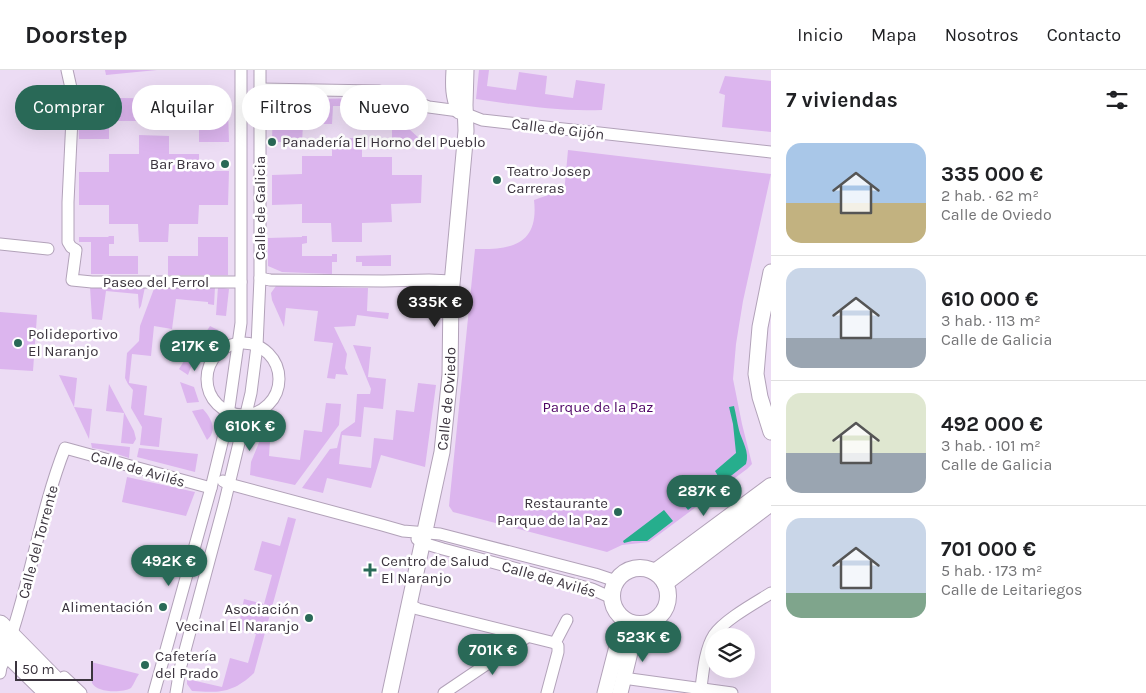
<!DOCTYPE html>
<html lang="es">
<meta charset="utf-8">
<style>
:root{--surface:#fff;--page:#f2f2f2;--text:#202124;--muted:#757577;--line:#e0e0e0;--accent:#296957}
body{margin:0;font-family:Karla,sans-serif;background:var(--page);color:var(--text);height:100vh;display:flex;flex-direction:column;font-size:19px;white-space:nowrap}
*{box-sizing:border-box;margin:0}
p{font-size:16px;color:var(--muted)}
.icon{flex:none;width:28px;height:28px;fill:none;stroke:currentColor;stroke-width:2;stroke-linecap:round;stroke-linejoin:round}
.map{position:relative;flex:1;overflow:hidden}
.panel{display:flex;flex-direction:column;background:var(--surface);width:375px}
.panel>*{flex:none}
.top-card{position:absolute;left:15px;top:15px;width:475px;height:45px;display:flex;gap:10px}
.tools{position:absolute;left:705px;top:558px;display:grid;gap:10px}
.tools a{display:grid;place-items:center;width:50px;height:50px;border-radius:50%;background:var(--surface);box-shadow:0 5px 20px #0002;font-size:25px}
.scale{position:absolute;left:15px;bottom:12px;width:78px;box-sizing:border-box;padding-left:5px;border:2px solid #3b343e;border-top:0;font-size:14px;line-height:18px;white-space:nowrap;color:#3b343e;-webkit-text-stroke:4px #fff;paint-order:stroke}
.price{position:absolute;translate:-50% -42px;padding:0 11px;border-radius:18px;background:var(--accent);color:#fff;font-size:16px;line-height:32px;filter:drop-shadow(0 1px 2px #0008)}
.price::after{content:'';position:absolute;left:50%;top:30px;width:15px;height:11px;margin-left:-8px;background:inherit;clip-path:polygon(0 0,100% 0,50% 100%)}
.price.active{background:#222;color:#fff}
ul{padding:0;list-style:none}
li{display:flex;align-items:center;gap:15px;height:125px;padding:0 15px}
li+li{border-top:1px solid var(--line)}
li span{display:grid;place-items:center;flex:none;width:140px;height:100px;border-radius:15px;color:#555}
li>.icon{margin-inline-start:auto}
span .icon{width:60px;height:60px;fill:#fffc;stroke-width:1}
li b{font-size:21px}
h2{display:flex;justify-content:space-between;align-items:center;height:60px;padding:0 15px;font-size:21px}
.chip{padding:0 18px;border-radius:22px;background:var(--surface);box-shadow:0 5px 20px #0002;font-size:18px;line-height:45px}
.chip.active{background:var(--accent);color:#fff}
header{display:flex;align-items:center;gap:30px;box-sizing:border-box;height:70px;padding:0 25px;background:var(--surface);border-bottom:1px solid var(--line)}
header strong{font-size:24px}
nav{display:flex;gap:28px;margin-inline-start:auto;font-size:18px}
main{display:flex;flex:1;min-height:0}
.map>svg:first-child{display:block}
</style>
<header>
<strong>Doorstep</strong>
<nav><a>Inicio</a><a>Mapa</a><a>Nosotros</a><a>Contacto</a></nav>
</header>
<main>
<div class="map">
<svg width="771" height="623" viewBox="0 0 771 623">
<rect width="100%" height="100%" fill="#ecdcf4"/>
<g fill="#dcb5ee">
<polygon points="105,0 157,0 106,5"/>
<path d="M479 0H489L487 16 516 20 519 2 547 6 545 24 573 28 576 10 605 14 602 40C560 42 518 35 476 29Z"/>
<polygon points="725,6 771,11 771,62 722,57 725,25 719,23"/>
<polygon points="118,28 223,29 223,37 228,39 229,72 199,72 199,52 169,52 169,33 140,33 139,51 109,51 109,69 79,69 78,37 118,38"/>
<polygon points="362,28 408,43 408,58 421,70 422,73 392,73 392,55 362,55 362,36 333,36 332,54 303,54 302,72 272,72 273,30"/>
<polygon points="139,65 169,66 169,84 199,84 199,101 229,101 228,135 199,135 198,154 169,154 168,172 139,172 138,154 109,154 109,135 79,135 79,102 109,102 109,84 139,84"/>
<polygon points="332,68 362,68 362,87 392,87 392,105 422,105 421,133 391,134 392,152 362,153 362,172 332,172 331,153 302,153 302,134 272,135 272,105 302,104 302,86 332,86"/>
<path d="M568 80 771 104 743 231 736 274 733 309 742 354 752 394 747 399 649 472 622 475 607 482 453 442 449 436 475 179C512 180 539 174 534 130L551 124H564Z"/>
<polygon points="109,166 114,166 114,174 109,174 109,186 138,186 138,204 91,204 91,172 79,172 79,167 108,167"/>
<polygon points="302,166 307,166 307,173 302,174 302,186 332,186 332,184 337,184 337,192 332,192 332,204 282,202 268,196 268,168 302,167"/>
<polygon points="198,167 228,167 228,205 168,205 168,186 198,186"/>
<polygon points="391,185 391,196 362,196 362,192 356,192 356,186"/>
<polygon points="155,216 215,217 214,235 208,234 208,232 176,229 172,259 154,256 151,286 132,284 129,313 147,316 144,345 162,348 159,377 140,375 142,357 131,338 133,320 128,314 125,308 127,283 139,271 140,256"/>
<polygon points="276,216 368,218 367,241 389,243 388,249 357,245 355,256 334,257 347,284 345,298 348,305 336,304 335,309 327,308 333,273 314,271 318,241 286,238 284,257 272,230 271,223"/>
<polygon points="90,217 145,217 141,236 139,239 138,224 106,221 102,250 92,249"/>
<polygon points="218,217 229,219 226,246 216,245"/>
<polygon points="0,242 37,245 33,301 0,299"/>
<polygon points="210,256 218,260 205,283 197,276"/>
<polygon points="353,275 371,277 368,307 386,309 383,339 364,337 361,367 342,365 339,394 371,398 374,368 393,370 396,340 414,342 418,313 436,315 425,397 381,385 371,418 327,408 323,423 302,418 330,379 337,378 341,362 355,352 357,324 370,324 371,319"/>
<polygon points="189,283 195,286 188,305 179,299"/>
<polygon points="59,305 77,308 74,337 92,339 89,369"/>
<polygon points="180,312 194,317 199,332 187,333"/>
<polygon points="109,314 134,361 136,369 133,374 121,373 124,343 106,341"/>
<polygon points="326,333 341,334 339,355 295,415 250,405 251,392 260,370 270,371 269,386 300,390 304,360 322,362"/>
<path d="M203 339C211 348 218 360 207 370L192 341Z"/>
<polygon points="91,373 130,377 129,388 105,380 92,378"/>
<polygon points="139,378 198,384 195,402 137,387"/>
<polygon points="127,407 195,422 186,446 122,432"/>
<path d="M288 447 296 449 254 603C233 623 220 623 192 621L187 614V609L222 617 230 588 248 593 256 564 238 559 244 529 264 534 272 505 254 500 262 471 280 476Z"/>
<path d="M91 592 139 604C136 608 134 614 131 618 122 623 97 623 92 613 91 607 92 598 91 592Z"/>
</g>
<g fill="#26ae8d">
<path d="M734 336C736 344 737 352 739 360 742 371 750 382 746 394L722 413 715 401 736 383 733 354 729 337Z"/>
<polygon points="702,412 710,423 688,440 679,429"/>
<polygon points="664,440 673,451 647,471 632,471 624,473 623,471"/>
</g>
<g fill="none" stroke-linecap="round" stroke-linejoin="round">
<g stroke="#b2a2b9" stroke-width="13">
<g id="minor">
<polyline points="67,0 73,27 68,132 68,172 71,177 76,180 72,210 92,212 241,212"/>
<polyline points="260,19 378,21 399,25 429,37 459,41 482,50 771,82"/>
<polyline points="0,174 48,179"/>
<polyline points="260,208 270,210 383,211 429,210 452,211"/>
<circle cx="243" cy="309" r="36"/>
<polyline points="223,411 229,414 382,455 403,461 440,464 595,504 616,511"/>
<polyline points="417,469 423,473 443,479 592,519 612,528"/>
<polyline points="410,535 418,539 555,573 558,576 558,582 547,623"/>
<path d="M15 568 11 566C32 504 41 439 65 378L211 418"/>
<polyline points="555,573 567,550"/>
<polyline points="0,603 1,597 8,583"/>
<polyline points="64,607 81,623"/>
<polyline points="623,608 732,623"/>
<path d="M701 618C703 602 705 579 714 565 724 550 755 533 771 523"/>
<polyline points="154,623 211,418 227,352 241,253 241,0"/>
<polyline points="176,623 180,599 224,435 251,323 257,276 260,208 260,0"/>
<polyline points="444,623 527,567"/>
</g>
</g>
<g stroke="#b2a2b9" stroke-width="17">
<g id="tertiary">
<path d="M454 0C453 16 453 26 459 41"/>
<polyline points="771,202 760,257 756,304 760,327 771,362"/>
<path id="s1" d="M390 623 442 382 450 305 451 225 466 61 465 35 466 0"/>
<polyline points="605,623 624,549"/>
<polyline points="620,623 633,570 643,554"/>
</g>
</g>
<g stroke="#b2a2b9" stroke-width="18">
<g id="secondary">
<circle cx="640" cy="526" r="28"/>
<polyline points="655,502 771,416"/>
<polyline points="665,513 771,433"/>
</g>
</g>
<g stroke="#b2a2b9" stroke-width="21">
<g id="primary">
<polyline points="0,555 67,623"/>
<polyline points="0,573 8,583 49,623"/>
</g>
</g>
<use href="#minor" stroke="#fff" stroke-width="11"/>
<use href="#tertiary" stroke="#fff" stroke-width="15"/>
<use href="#secondary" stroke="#fff" stroke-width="16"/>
<use href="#primary" stroke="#fff" stroke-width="19"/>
</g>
<g fill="#296957" stroke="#fff" stroke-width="2">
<circle cx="272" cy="72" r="5"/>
<circle cx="225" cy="94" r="5"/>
<circle cx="497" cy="110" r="5"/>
<circle cx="18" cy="273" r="5"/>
<circle cx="618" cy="442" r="5"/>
<path d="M367.5 492.5h5v5h5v5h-5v5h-5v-5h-5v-5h5z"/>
<circle cx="163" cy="537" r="5"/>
<circle cx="309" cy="548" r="5"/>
<circle cx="145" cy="595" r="5"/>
</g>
<g text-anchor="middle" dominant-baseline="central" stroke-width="5" stroke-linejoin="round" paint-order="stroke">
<g font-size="15" fill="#3b343e" stroke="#fff">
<text transform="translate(558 59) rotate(7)">Calle de Gijón</text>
<text transform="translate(260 138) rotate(-90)">Calle de Galicia</text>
<text x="156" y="212">Paseo del Ferrol</text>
<text stroke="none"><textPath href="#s1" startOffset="300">Calle de Oviedo</textPath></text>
<text transform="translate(138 399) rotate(16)">Calle de Avilés</text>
<text transform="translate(38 472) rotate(-75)">Calle del Torrente</text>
<text transform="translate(549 509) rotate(16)">Calle de Avilés</text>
</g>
<g font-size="15" fill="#3b343e" stroke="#fff" text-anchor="start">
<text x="282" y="72">Panadería El Horno del Pueblo</text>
<text x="215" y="94" text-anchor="end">Bar Bravo</text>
<text x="507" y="101">Teatro Josep<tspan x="507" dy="17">Carreras</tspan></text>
<text x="28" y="264">Polideportivo<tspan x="28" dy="17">El Naranjo</tspan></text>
<text x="608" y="433" text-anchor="end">Restaurante<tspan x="608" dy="17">Parque de la Paz</tspan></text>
<text x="381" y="491">Centro de Salud<tspan x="381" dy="17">El Naranjo</tspan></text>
<text x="153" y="537" text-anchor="end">Alimentación</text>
<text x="299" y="539" text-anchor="end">Asociación<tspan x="299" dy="17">Vecinal El Naranjo</tspan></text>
<text x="155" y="586">Cafetería<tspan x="155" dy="17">del Prado</tspan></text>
</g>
<g font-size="15" fill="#4e0365" stroke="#fff">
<text x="598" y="337">Parque de la Paz</text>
</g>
</g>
</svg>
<div class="tools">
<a><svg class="icon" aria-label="layers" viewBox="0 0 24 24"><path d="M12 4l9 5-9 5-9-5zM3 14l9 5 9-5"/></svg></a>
</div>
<div class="scale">50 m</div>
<b class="price active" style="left:435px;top:258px">335K €</b>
<b class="price" style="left:195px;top:302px">217K €</b>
<b class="price" style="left:250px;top:382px">610K €</b>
<b class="price" style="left:704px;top:447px">287K €</b>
<b class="price" style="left:169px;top:517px">492K €</b>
<b class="price" style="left:643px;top:593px">523K €</b>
<b class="price" style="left:493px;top:606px">701K €</b>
<div class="top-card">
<a class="chip active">Comprar</a>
<a class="chip">Alquilar</a>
<a class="chip">Filtros</a>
<a class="chip">Nuevo</a>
</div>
</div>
<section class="panel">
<h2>7 viviendas<svg class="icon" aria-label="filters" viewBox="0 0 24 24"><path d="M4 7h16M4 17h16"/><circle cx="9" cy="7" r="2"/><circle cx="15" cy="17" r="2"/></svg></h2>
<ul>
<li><span style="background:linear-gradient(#a9c7e8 60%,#c2b280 0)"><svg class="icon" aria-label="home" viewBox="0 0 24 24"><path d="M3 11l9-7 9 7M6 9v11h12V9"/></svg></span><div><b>335 000 €</b><p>2 hab. · 62 m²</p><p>Calle de Oviedo</p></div></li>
<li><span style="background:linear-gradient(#c9d6e8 70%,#9aa5b1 0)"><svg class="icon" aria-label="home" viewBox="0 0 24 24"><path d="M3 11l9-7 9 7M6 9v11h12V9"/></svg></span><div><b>610 000 €</b><p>3 hab. · 113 m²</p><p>Calle de Galicia</p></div></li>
<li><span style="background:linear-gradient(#dfe7d0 60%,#9aa5b1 0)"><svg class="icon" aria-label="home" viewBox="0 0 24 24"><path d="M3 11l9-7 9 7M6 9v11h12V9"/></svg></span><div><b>492 000 €</b><p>3 hab. · 101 m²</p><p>Calle de Galicia</p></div></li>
<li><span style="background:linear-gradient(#c9d6e8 75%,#7fa58c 0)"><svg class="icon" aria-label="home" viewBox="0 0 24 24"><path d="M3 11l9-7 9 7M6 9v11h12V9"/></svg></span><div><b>701 000 €</b><p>5 hab. · 173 m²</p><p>Calle de Leitariegos</p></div></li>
</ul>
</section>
</main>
